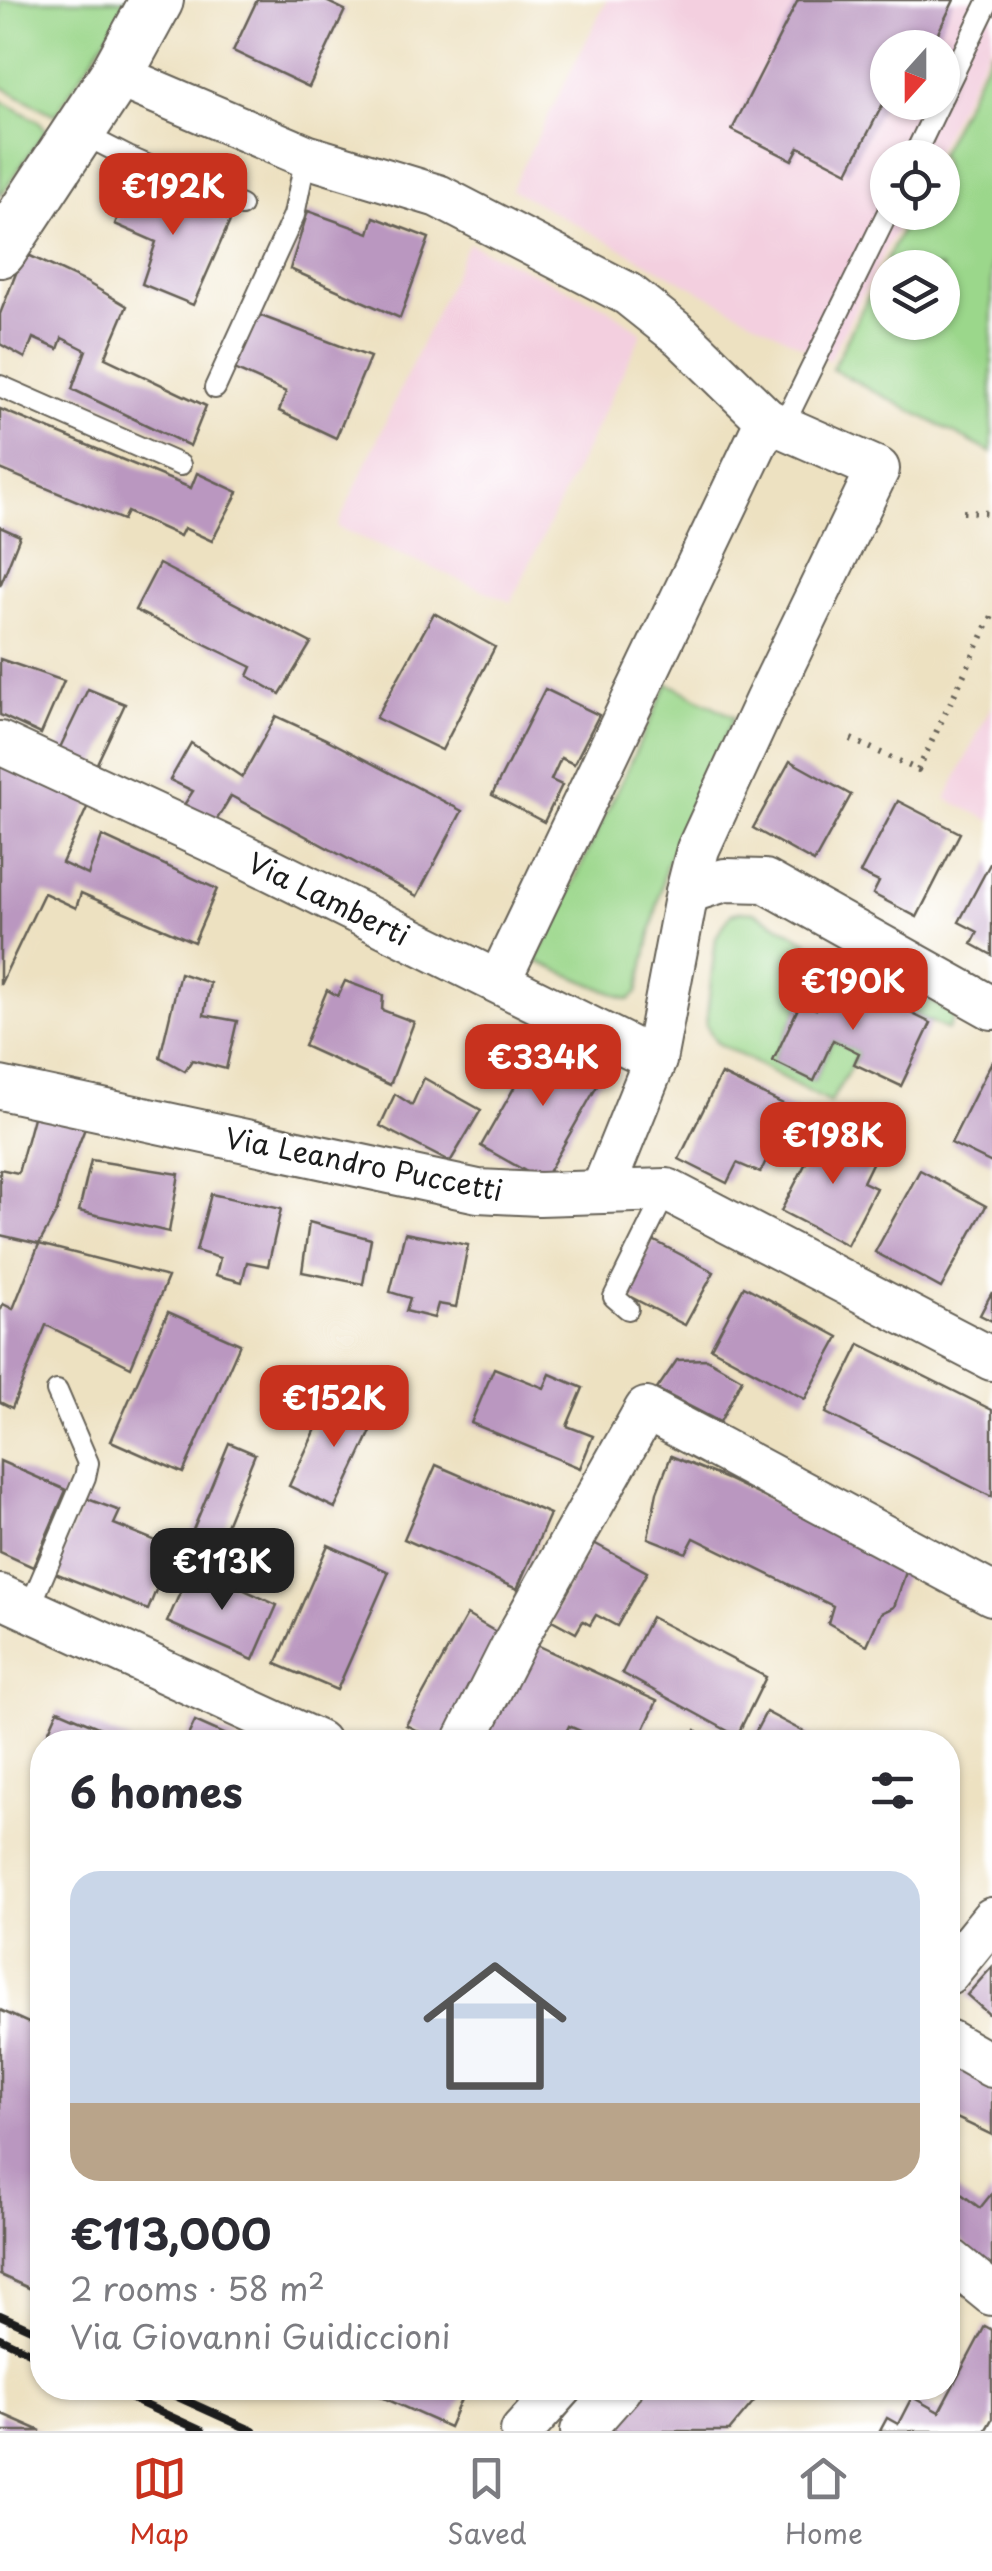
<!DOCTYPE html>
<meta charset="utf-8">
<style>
:root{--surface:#fff;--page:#f2f2f3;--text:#2b2b33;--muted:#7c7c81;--line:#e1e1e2;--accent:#c8321e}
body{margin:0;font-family:"Playpen Sans",sans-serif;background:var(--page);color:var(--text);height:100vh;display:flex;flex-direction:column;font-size:38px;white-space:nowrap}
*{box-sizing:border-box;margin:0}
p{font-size:32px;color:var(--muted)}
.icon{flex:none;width:55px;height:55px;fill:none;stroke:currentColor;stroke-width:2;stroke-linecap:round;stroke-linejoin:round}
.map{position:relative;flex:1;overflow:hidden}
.drawer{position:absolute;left:30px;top:1730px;width:930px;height:670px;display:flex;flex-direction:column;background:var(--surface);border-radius:40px;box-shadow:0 2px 8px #0004}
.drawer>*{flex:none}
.needle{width:65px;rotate:201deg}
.buttons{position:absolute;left:870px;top:30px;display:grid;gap:20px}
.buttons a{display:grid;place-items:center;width:90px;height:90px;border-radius:50%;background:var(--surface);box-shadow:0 2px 8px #0004;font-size:50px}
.price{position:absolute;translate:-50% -85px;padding:0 22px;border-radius:20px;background:var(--accent);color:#fff;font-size:32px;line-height:65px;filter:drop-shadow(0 2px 5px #0008)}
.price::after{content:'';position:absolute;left:50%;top:60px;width:30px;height:22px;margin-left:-15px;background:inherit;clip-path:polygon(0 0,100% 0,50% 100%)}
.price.on{background:#222;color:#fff}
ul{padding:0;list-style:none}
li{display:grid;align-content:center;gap:20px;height:530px;padding:0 40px}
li+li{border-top:2px solid var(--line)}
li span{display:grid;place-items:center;height:310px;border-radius:30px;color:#555}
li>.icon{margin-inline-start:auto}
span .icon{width:180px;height:180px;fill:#fffc;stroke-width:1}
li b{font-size:42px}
h2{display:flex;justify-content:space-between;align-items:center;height:120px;padding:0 40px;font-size:42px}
.dock{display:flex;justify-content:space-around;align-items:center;height:140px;border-top:2px solid var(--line);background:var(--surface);font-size:28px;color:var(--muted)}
.dock a{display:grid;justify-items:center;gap:5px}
.dock .on{color:var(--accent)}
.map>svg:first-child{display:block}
</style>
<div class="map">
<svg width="992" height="2431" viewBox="0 0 992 2431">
<rect width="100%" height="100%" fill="#fff"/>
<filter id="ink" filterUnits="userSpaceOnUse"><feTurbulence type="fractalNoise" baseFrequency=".01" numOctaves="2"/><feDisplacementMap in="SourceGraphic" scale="20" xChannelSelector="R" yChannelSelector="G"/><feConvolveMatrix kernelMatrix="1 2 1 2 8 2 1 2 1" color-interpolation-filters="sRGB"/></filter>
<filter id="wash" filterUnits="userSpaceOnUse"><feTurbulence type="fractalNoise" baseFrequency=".0048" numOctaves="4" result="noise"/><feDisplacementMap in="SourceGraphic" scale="40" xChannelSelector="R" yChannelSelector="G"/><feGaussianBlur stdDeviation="2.25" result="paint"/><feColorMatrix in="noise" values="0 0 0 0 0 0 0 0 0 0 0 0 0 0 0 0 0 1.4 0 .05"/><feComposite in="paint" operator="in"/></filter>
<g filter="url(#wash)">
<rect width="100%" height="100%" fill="#ede1c1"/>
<g fill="#f3cfdf" fill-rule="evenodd">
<path d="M607 0H992V42L933 157 888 158V212L905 213 829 361 511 189ZM888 48H942V102H888Z"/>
<polygon points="468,243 606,307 642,333 511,602 337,527"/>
<polygon points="992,704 992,821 946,799"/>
</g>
<g fill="#9bd78b" stroke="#5c7a54" stroke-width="2.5" fill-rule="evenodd">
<polygon points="0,0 131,0 55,115 0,86"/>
<path d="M992 49V453L832 369 910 213 942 212V158L938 157ZM888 268H942V322H888Z"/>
<polygon points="0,100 38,121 46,130 0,197"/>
<polygon points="668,683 734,717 666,866 638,992 629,1000 536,961"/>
<polygon points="741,911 754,912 807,941 816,956 830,951 955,1014 948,1030 832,975 816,1009 801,1003 773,1060 814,1081 833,1040 859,1053 830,1103 716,1042 706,1025 716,937 731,914"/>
</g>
<g id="blocks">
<g fill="#ba97c0">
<polygon points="257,0 324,0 345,10 309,87 233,51"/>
<polygon points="798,0 954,0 935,39 919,31 911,48 888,48 888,94 848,172 799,147 792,160 732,130"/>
<polygon points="134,176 230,221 193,305 142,284 156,242 115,224"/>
<polygon points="308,211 369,233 374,217 429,238 400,318 290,269"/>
<polygon points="24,253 86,282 127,306 105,358 206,406 190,446 72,389 86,350 62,338 58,349 33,338 25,358 0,344 0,314"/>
<polygon points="256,314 370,357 336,438 279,411 286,392 232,368"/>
<polygon points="0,409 191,488 197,473 238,492 212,541 184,528 180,536 127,512 123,520 0,469"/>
<polygon points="0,527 20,536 0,586"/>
<polygon points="159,564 311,643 280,694 248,676 252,667 135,610"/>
<polygon points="434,613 495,647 442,750 376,718"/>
<polygon points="0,659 64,681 41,734 0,715"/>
<polygon points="88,689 125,704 92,774 55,758"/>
<polygon points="545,689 599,715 574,764 561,758 551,780 562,785 544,822 492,795"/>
<polygon points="276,716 326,739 462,811 417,896 231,796 214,824 182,808 193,791 170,780 191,743 242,777"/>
<polygon points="0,758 91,799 62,863 88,875 102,836 217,889 194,942 81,893 76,908 44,893 0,985"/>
<polygon points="790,761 851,795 814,862 753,828"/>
<polygon points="898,801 960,833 917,917 873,894 879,882 860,873"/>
<polygon points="992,860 992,955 972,944 978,932 959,922"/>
<polygon points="180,973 210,983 204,1015 237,1021 226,1069 192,1060 185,1071 160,1057"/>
<polygon points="832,975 931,1023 901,1086 854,1064 859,1053 833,1040 814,1081 773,1061 801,1002 816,1009"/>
<polygon points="345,981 383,995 382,1010 414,1022 390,1085 304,1046 327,990 338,996"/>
<polygon points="543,1037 605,1072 543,1181 481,1146"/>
<polygon points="992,1061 992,1163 951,1143"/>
<polygon points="721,1074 804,1114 796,1130 784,1124 760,1173 737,1163 727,1183 679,1159"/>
<polygon points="424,1078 481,1110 450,1162 380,1126 395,1094 412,1105"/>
<polygon points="35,1110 87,1123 65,1180 57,1211 39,1244 0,1235 0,1169 18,1173"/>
<polygon points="825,1126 877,1153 863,1182 876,1188 847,1245 781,1211"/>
<polygon points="91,1160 179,1174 169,1232 79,1211"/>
<polygon points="920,1170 986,1206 941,1288 875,1252"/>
<polygon points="211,1194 281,1209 268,1266 247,1262 242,1282 216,1275 220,1258 196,1251"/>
<polygon points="309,1222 371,1239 363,1284 302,1272"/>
<polygon points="405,1233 468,1245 456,1307 438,1304 434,1318 406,1311 410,1298 390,1292"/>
<polygon points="653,1240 714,1272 685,1325 625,1294"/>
<polygon points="39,1244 168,1277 131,1367 46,1325 12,1408 0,1402 0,1311 3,1304 13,1309"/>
<polygon points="744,1286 839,1337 805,1399 711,1348"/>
<polygon points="992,1292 992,1321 980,1315"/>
<polygon points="168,1312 240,1344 183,1473 111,1441"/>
<polygon points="860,1344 992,1410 992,1497 826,1413"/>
<polygon points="707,1359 742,1379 720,1422 657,1389 677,1360"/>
<polygon points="494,1368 544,1388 550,1374 583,1388 567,1426 593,1436 580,1468 471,1423"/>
<polygon points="333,1393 379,1414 335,1508 289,1486"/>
<polygon points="229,1443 255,1454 217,1547 190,1537"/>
<polygon points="671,1456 729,1480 853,1540 906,1572 894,1607 881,1613 867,1645 828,1623 833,1606 694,1538 686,1553 648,1538 657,1492"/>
<polygon points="0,1461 66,1490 33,1567 0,1552"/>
<polygon points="436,1465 550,1514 517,1589 404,1539"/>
<polygon points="85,1498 120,1511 114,1524 173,1548 148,1610 55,1573"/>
<polygon points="592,1542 647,1572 617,1626 596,1615 590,1625 583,1621 576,1633 550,1619"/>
<polygon points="328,1545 389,1572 337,1690 276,1664"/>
<polygon points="192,1566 277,1605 253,1660 167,1622"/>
<polygon points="467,1615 501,1635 442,1742 439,1742 406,1725"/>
<polygon points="651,1617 766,1677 737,1736 750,1742 766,1712 823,1742 689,1742 696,1730 705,1740 716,1735 737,1736 622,1673"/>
<polygon points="528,1641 657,1701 638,1742 605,1742 569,1726 561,1742 481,1742"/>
<polygon points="58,1710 133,1742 44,1742"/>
<polygon points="195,1721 242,1742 185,1742"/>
<polygon points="42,1746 42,1776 32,1771"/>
<polygon points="992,1967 992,2017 967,1995"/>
<polygon points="0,2010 42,2029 42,2294 0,2275"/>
<polygon points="948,2063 992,2086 992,2135 948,2114"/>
<polygon points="948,2184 980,2208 992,2193 992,2271 948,2228"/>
<polygon points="985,2326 992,2330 992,2419 985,2431 880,2431 887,2418 898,2424 912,2397 939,2412"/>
<polygon points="372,2388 466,2388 449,2427 370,2392"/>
<polygon points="643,2388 741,2388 755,2400 729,2431 606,2431"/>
<polygon points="0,2413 41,2431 0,2431"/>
</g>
</g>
</g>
<g filter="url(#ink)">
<use href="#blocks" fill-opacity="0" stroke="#656156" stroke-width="2.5"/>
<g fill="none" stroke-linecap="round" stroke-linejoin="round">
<g stroke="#656156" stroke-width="24">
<g id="service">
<polyline points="942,97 989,0"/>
<polyline points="79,132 128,157 241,206"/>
<polyline points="913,158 940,102"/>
<polyline points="0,386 180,465"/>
<polyline points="215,388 294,215 306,156"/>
<polyline points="782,428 888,212"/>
<polyline points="628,1309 614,1297 667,1190"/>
<polyline points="29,1609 85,1477 88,1463 57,1391"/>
</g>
</g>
<g stroke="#656156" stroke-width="46">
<g id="minor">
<polyline points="116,75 306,156 438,196 628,294 682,337 767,420"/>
<polyline points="0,743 242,855 655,1060"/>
<polyline points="687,892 725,880 765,881 992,1008"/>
<polyline points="499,981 767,420 878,469 766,701 698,849 687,892 655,1060 602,1191"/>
<polyline points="0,1088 478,1191 539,1194 667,1190 992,1359"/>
<polyline points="0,1596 318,1742"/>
<polyline points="464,1742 514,1643 646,1409 992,1594"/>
<polyline points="948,1973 992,1919"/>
<polyline points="948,2041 992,2066"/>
<polyline points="948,2258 992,2294"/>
<polyline points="522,2431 561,2388"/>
<polyline points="582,2431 620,2388"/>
</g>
</g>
<g stroke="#656156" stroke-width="56">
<polyline id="tertiary" points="0,251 116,75 157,0"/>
</g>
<g stroke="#656156" stroke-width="6" stroke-dasharray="2.5 8" stroke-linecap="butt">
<polyline points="963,512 992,513"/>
<polyline points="851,739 918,770 992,616"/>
<polyline points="354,1735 371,1742"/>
</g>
<use href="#service" stroke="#fff" stroke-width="20"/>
<use href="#minor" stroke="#fff" stroke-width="42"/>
<use href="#tertiary" stroke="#fff" stroke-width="52"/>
<g stroke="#1c1c1c" stroke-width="8">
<polyline points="0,2315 42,2334"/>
<polyline points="0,2338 42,2358"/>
<polyline points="108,2388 202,2431"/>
<polyline points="158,2388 253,2431"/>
</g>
</g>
</g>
<g text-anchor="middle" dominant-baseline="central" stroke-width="8" stroke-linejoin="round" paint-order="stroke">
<g font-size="28" fill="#1c1c1c" stroke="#fff">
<text transform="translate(329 898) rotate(26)">Via Lamberti</text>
<text transform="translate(364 1163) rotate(11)">Via Leandro Puccetti</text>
</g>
</g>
</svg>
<div class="buttons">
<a><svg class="needle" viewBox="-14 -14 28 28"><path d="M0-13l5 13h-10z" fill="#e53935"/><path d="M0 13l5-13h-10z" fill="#7c7c81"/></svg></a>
<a><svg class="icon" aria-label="locate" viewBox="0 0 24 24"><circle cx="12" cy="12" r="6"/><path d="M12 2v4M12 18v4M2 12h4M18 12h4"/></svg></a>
<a><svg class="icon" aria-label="layers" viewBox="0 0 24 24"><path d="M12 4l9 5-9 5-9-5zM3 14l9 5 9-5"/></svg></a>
</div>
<b class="price" style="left:173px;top:238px">€192K</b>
<b class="price" style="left:853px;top:1033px">€190K</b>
<b class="price" style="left:543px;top:1109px">€334K</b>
<b class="price" style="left:833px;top:1187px">€198K</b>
<b class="price" style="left:334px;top:1450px">€152K</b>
<b class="price on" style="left:222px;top:1613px">€113K</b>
<section class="drawer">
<h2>6 homes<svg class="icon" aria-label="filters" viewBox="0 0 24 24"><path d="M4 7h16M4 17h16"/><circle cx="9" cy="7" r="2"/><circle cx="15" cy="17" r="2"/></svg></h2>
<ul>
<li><span style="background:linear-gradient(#c9d6e8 75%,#b9a48a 0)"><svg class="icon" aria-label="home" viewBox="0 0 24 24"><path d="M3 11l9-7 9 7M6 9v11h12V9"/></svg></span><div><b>€113,000</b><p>2 rooms · 58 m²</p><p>Via Giovanni Guidiccioni</p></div></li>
</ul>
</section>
</div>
<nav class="dock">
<a class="on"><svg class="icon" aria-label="map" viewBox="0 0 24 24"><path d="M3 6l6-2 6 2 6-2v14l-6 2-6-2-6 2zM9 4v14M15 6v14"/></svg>Map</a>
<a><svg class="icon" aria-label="saved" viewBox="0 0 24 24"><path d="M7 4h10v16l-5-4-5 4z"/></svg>Saved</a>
<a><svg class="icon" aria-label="home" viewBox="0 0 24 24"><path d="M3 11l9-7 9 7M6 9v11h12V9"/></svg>Home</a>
</nav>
